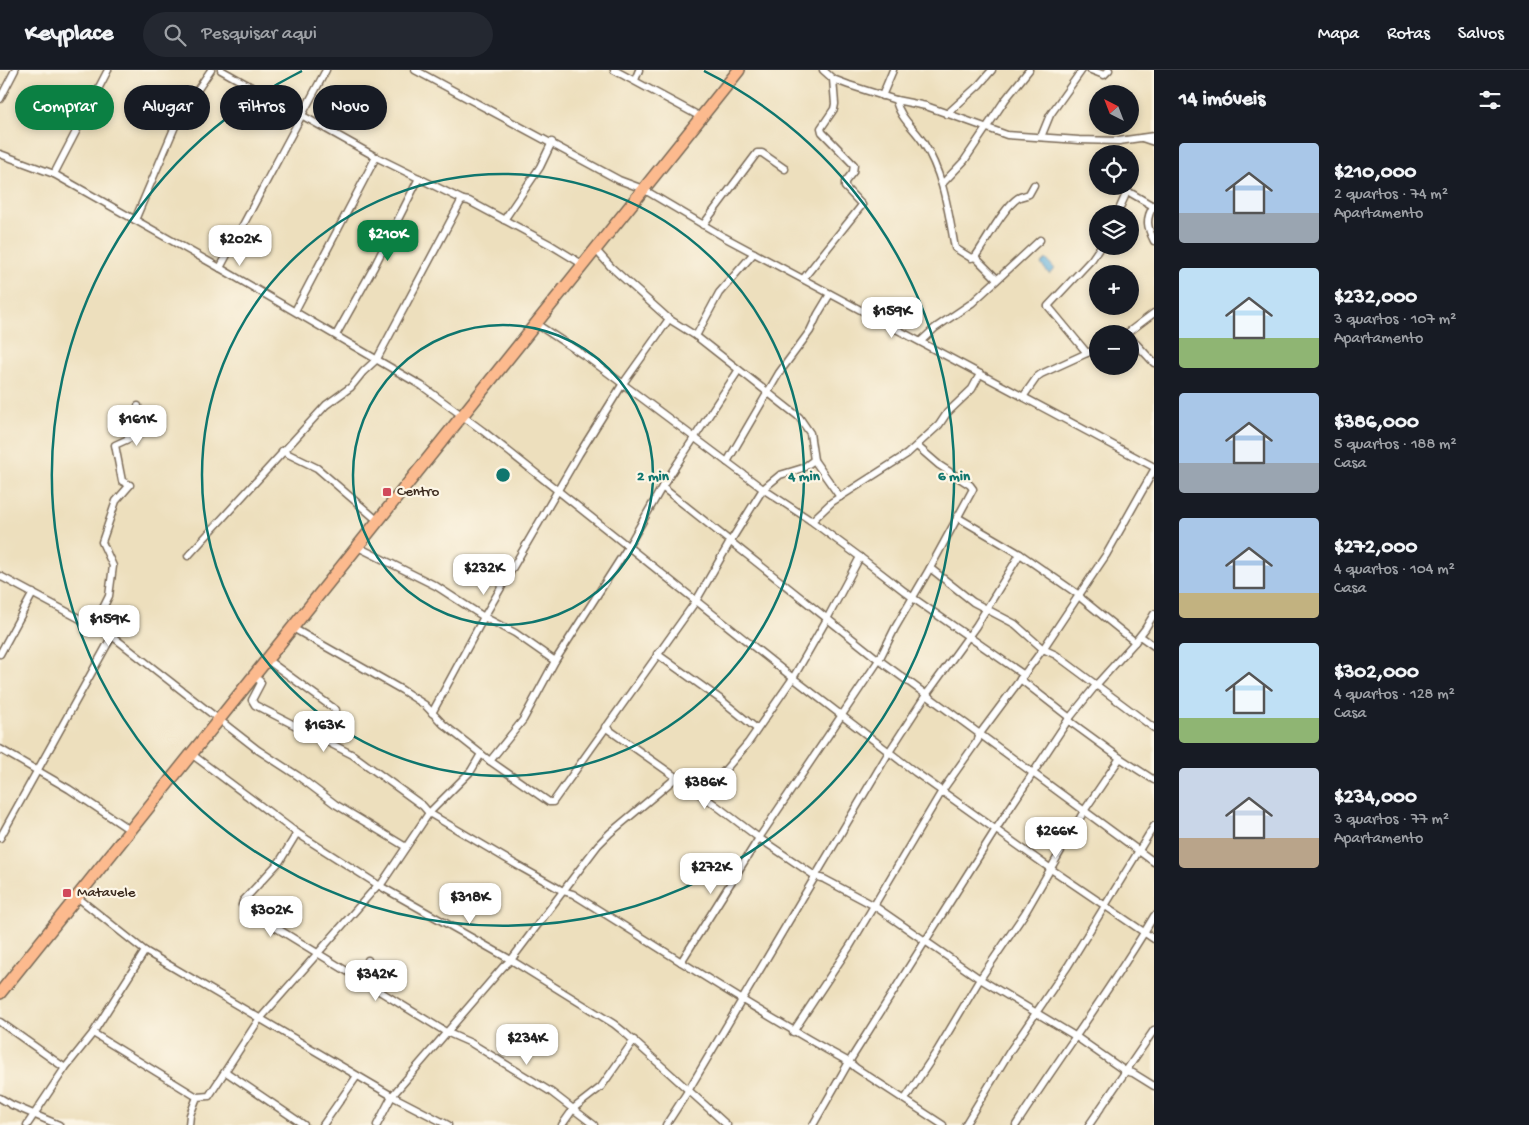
<!DOCTYPE html>
<html lang="pt">
<meta charset="utf-8">
<style>
:root{--surface:#171b24;--page:#242831;--text:#f1f3f6;--muted:#9ea1a6;--line:#363941;--accent:#0b8043}
body{margin:0;font-family:"Gochi Hand",sans-serif;background:var(--page);color:var(--text);height:100vh;display:flex;flex-direction:column;font-size:19px;white-space:nowrap}
*{box-sizing:border-box;margin:0}
p{font-size:16px;color:var(--muted)}
.icon{flex:none;width:28px;height:28px;fill:none;stroke:currentColor;stroke-width:2;stroke-linecap:round;stroke-linejoin:round}
.map{position:relative;flex:1;overflow:hidden}
.side{display:flex;flex-direction:column;background:var(--surface);width:375px}
.side>*{flex:none}
.banner{position:absolute;left:15px;top:15px;width:475px;height:45px;display:flex;gap:10px}
.needle{width:32px;rotate:318deg}
.controls{position:absolute;left:1089px;top:15px;display:grid;gap:10px}
.controls a{display:grid;place-items:center;width:50px;height:50px;border-radius:50%;background:var(--surface);box-shadow:0 2px 8px #0003;font-size:25px}
.price{position:absolute;translate:-50% -42px;padding:0 11px;border-radius:10px;background:#fff;color:#222;font-size:16px;line-height:32px;filter:drop-shadow(0 1px 2px #0008)}
.price::after{content:'';position:absolute;left:50%;top:30px;width:15px;height:11px;margin-left:-8px;background:inherit;clip-path:polygon(0 0,100% 0,50% 100%)}
.price.active{background:var(--accent);color:#fff}
ul{padding:0;list-style:none}
li{display:flex;align-items:center;gap:15px;height:125px;padding:0 25px}
li span{display:grid;place-items:center;flex:none;width:140px;height:100px;border-radius:5px;color:#555}
li>.icon{margin-inline-start:auto}
span .icon{width:60px;height:60px;fill:#fffc;stroke-width:1}
li b{font-size:21px}
h2{display:flex;justify-content:space-between;align-items:center;height:60px;padding:0 25px;font-size:21px}
.tag{padding:0 18px;border-radius:22px;background:var(--surface);box-shadow:0 2px 8px #0003;font-size:18px;line-height:45px}
.tag.active{background:var(--accent);color:#fff}
header{display:flex;align-items:center;gap:30px;box-sizing:border-box;height:70px;padding:0 25px;background:var(--surface);border-bottom:1px solid var(--line)}
header strong{font-size:24px}
nav{display:flex;gap:28px;margin-inline-start:auto;font-size:18px}
.search{width:350px;height:45px;background:var(--page);display:flex;align-items:center;gap:12px;box-sizing:border-box;padding:0 18px;border-radius:28px;color:var(--muted);font-size:19px}
main{display:flex;flex:1;min-height:0}
.map>svg:first-child{display:block}
</style>
<header>
<strong>Keyplace</strong>
<div class="search"><svg class="icon" aria-label="search" viewBox="0 0 24 24"><circle cx="10" cy="10" r="6"/><path d="M15 15l6 6"/></svg>Pesquisar aqui</div>
<nav><a>Mapa</a><a>Rotas</a><a>Salvos</a></nav>
</header>
<main>
<div class="map">
<svg width="1154" height="1055" viewBox="0 0 1154 1055">
<rect width="100%" height="100%" fill="#fcf5e5"/>
<filter id="ink" filterUnits="userSpaceOnUse"><feTurbulence type="fractalNoise" baseFrequency=".02" numOctaves="2"/><feDisplacementMap in="SourceGraphic" scale="10" xChannelSelector="R" yChannelSelector="G"/><feConvolveMatrix kernelMatrix="1 2 1 2 8 2 1 2 1" color-interpolation-filters="sRGB"/></filter>
<filter id="wash" filterUnits="userSpaceOnUse"><feTurbulence type="fractalNoise" baseFrequency=".0096" numOctaves="4" result="noise"/><feDisplacementMap in="SourceGraphic" scale="20" xChannelSelector="R" yChannelSelector="G"/><feGaussianBlur stdDeviation="1.12" result="paint"/><feColorMatrix in="noise" values="0 0 0 0 0 0 0 0 0 0 0 0 0 0 0 0 0 1.4 0 .05"/><feComposite in="paint" operator="in"/></filter>
<g filter="url(#wash)">
<rect width="100%" height="100%" fill="#eddfbd"/>
<polygon fill="#62b0dc" stroke="#4e6d7d" points="1046,189 1055,199 1049,204 1041,194"/>
</g>
<g filter="url(#ink)">
<g fill="none" stroke-linecap="round" stroke-linejoin="round">
<g stroke="#796956" stroke-width="9">
<g id="minor">
<polyline points="221,0 376,87 463,130"/>
<polyline points="415,0 619,110 643,119 724,167 1154,397"/>
<polyline points="614,0 701,47"/>
<polyline points="823,0 833,9 849,15 896,30 926,36 1007,65 1079,70 1119,71 1154,66"/>
<polyline points="1091,0 1104,5 1109,0"/>
<polyline points="635,10 639,0"/>
<polyline points="882,26 893,0"/>
<polyline points="0,29 15,0"/>
<path d="M896 30C899 47 914 58 923 72 944 105 948 141 955 178L971 188 975 187 996 208"/>
<polyline points="947,44 979,15 992,0"/>
<polyline points="1041,67 1050,45 1082,0"/>
<polyline points="1142,68 1154,72"/>
<polyline points="0,84 54,104 220,198 422,316 483,361 793,608 915,702 1051,799 1154,869"/>
<polyline points="54,104 108,0"/>
<polyline points="943,113 964,91 1005,30 1029,0"/>
<path d="M1154 135C1145 149 1147 157 1154 171"/>
<polyline points="1117,144 1126,124 1129,122 1153,136"/>
<polyline points="135,150 179,47 211,0"/>
<polyline points="504,150 540,97 552,72"/>
<polyline points="703,155 757,83 762,83 785,99"/>
<polyline points="595,179 611,197 669,249 696,266 799,347 810,363 814,390 840,427"/>
<path d="M975 187C986 172 1003 138 1018 128 1021 126 1025 126 1029 124L1034 115"/>
<polyline points="220,198 326,0"/>
<polyline points="803,209 862,135 845,117 845,112 853,102 854,95 822,62 821,58 834,39 835,34 833,9"/>
<polyline points="295,241 376,87"/>
<polyline points="535,253 591,290 763,419 810,450 860,487 913,528 1024,605"/>
<polyline points="1126,264 1154,243"/>
<polyline points="336,265 374,197 419,108"/>
<polyline points="696,266 719,223 754,183"/>
<polyline points="1130,267 1154,293"/>
<polyline points="921,271 935,258 972,233 1040,170"/>
<polyline points="1087,283 1048,236 1092,189 1101,176"/>
<polyline points="1023,327 1037,307 1041,304 1098,278"/>
<polyline points="138,365 138,336"/>
<polyline points="282,381 317,398 377,450"/>
<polyline points="727,392 779,303 810,261 818,244 830,224"/>
<polyline points="662,417 879,590 1154,792"/>
<polyline points="957,447 1020,484 1079,525 1082,529 1135,572"/>
<polyline points="810,450 814,449 832,432 907,384 939,355 947,343 972,319 980,304"/>
<polyline points="356,476 436,516 484,547 515,563 555,591"/>
<polyline points="188,486 326,335 351,317 363,302 377,289 460,133 463,130 469,131 551,175 582,194"/>
<polyline points="930,498 973,532 1015,554 1043,579 1056,585 1154,658"/>
<polyline points="0,506 112,566 258,680 298,706 335,734 406,777"/>
<polyline points="94,556 109,526 113,496 102,472 116,431 130,415 122,411 115,375 150,359"/>
<polyline points="291,557 402,620 425,635 443,654 490,691 549,732 553,732 696,531 730,472 763,419 780,405 803,398 814,390"/>
<polyline points="1140,566 1154,576"/>
<polyline points="0,584 33,523"/>
<polyline points="657,584 720,629 757,659"/>
<polyline points="266,589 336,640"/>
<path d="M254 606 260 611 261 613 252 630 255 635 353 685 423 736 429 743 515 794 563 821 573 824C665 881 754 940 849 992L856 998 943 1055"/>
<polyline points="1020,609 1070,648"/>
<polyline points="432,643 484,547 579,384 622,315 669,249"/>
<polyline points="1068,650 1120,688 1154,710"/>
<polyline points="605,657 714,734 759,768 815,806 824,809 873,835 980,909 1075,966 1125,1001 1133,1003 1154,1016"/>
<polyline points="0,679 69,719 130,760"/>
<polyline points="190,683 297,763 380,816 511,890 614,954 624,962 727,1055"/>
<polyline points="490,691 523,650 555,591 628,477 662,417 738,301"/>
<polyline points="703,726 748,673 793,608 827,549 860,487"/>
<polyline points="297,763 280,791 243,831 242,835 244,838 446,962 471,973 551,1022 594,1055"/>
<polyline points="0,768 112,566"/>
<polyline points="380,816 429,743 471,701 481,684"/>
<polyline points="77,827 145,881 392,1026 448,1055"/>
<polyline points="681,892 759,768 879,590 895,558 930,498 973,419 970,415 939,395 917,376"/>
<polyline points="368,915 368,890"/>
<polyline points="0,952 65,998"/>
<polyline points="793,962 850,876 942,721 978,670 979,665 1043,579 1079,525 1106,485 1154,400"/>
<polyline points="93,963 197,1027"/>
<polyline points="226,1002 304,1055"/>
<polyline points="0,1028 12,1035 59,1055"/>
<polyline points="905,1029 937,981 980,909 1025,843 1084,741 1120,688"/>
<polyline points="27,1055 65,998 93,963 145,881"/>
<polyline points="189,1055 190,1045 197,1027 209,1026 258,951 378,815"/>
<polyline points="323,1055 357,1006"/>
<polyline points="377,1055 392,1026 503,897 511,890 598,775 610,763 677,707"/>
<polyline points="562,1055 574,1038 601,1017 634,970"/>
<polyline points="666,1055 688,1021 889,682 926,625 976,556 1020,484"/>
<polyline points="813,1055 849,992 996,759 1068,650 1097,614 1135,572 1145,559 1154,544"/>
<polyline points="965,1055 1010,981 1068,896 1154,756"/>
<path d="M1016 1055C1061 985 1112 918 1154 846"/>
<polyline points="1089,1055 1154,960"/>
</g>
</g>
<g stroke="#796956" stroke-width="14">
<polyline id="trunk" points="0,923 739,0"/>
</g>
<use href="#minor" stroke="#fff" stroke-width="6"/>
<use href="#trunk" stroke="#fcba8e" stroke-width="11"/>
</g>
</g>
<g fill="none" stroke="#0f766e" stroke-width="2.5">
<circle cx="503" cy="405" r="150"/>
<circle cx="503" cy="405" r="301"/>
<path d="M704 1A451 451 0 1 1 302 1"/>
</g>
<g fill="#d1495b" stroke="#fcf5e5" stroke-width="2">
<rect x="382" y="417" width="10" height="10" rx="2.5"/>
<rect x="62" y="818" width="10" height="10" rx="2.5"/>
</g>
<g text-anchor="middle" dominant-baseline="central" stroke-width="4.5" stroke-linejoin="round" paint-order="stroke">
<g font-size="15" fill="#3b2a1e" stroke="#fcf5e5" text-anchor="start">
<text x="397" y="422">Centro</text>
<text x="77" y="823">Matavele</text>
</g>
</g>
<circle cx="503" cy="405" r="8" fill="#0f766e" stroke="#fcf5e5" stroke-width="2.5"/>
<g font-size="15" text-anchor="middle" font-weight="bold" fill="#0f766e" stroke="#fcf5e5" stroke-width="4.5" stroke-linejoin="round" paint-order="stroke">
<text x="653" y="410">2 min</text>
<text x="804" y="410">4 min</text>
<text x="954" y="410">6 min</text>
</g>
</svg>
<div class="controls">
<a><svg class="needle" viewBox="-14 -14 28 28"><path d="M0-13l5 13h-10z" fill="#e53935"/><path d="M0 13l5-13h-10z" fill="#9ea1a6"/></svg></a>
<a><svg class="icon" aria-label="locate" viewBox="0 0 24 24"><circle cx="12" cy="12" r="6"/><path d="M12 2v4M12 18v4M2 12h4M18 12h4"/></svg></a>
<a><svg class="icon" aria-label="layers" viewBox="0 0 24 24"><path d="M12 4l9 5-9 5-9-5zM3 14l9 5 9-5"/></svg></a>
<a>+</a>
<a>−</a>
</div>
<b class="price active" style="left:388px;top:192px">$210K</b>
<b class="price" style="left:240px;top:197px">$202K</b>
<b class="price" style="left:892px;top:269px">$159K</b>
<b class="price" style="left:137px;top:377px">$161K</b>
<b class="price" style="left:484px;top:526px">$232K</b>
<b class="price" style="left:109px;top:577px">$159K</b>
<b class="price" style="left:324px;top:683px">$163K</b>
<b class="price" style="left:705px;top:740px">$386K</b>
<b class="price" style="left:1056px;top:789px">$266K</b>
<b class="price" style="left:711px;top:825px">$272K</b>
<b class="price" style="left:470px;top:855px">$318K</b>
<b class="price" style="left:271px;top:868px">$302K</b>
<b class="price" style="left:376px;top:932px">$342K</b>
<b class="price" style="left:527px;top:996px">$234K</b>
<div class="banner">
<a class="tag active">Comprar</a>
<a class="tag">Alugar</a>
<a class="tag">Filtros</a>
<a class="tag">Novo</a>
</div>
</div>
<section class="side">
<h2>14 imóveis<svg class="icon" aria-label="filters" viewBox="0 0 24 24"><path d="M4 7h16M4 17h16"/><circle cx="9" cy="7" r="2"/><circle cx="15" cy="17" r="2"/></svg></h2>
<ul>
<li><span style="background:linear-gradient(#a9c7e8 70%,#9aa5b1 0)"><svg class="icon" aria-label="home" viewBox="0 0 24 24"><path d="M3 11l9-7 9 7M6 9v11h12V9"/></svg></span><div><b>$210,000</b><p>2 quartos · 74 m²</p><p>Apartamento</p></div></li>
<li><span style="background:linear-gradient(#bfe0f5 70%,#8fb573 0)"><svg class="icon" aria-label="home" viewBox="0 0 24 24"><path d="M3 11l9-7 9 7M6 9v11h12V9"/></svg></span><div><b>$232,000</b><p>3 quartos · 107 m²</p><p>Apartamento</p></div></li>
<li><span style="background:linear-gradient(#a9c7e8 70%,#9aa5b1 0)"><svg class="icon" aria-label="home" viewBox="0 0 24 24"><path d="M3 11l9-7 9 7M6 9v11h12V9"/></svg></span><div><b>$386,000</b><p>5 quartos · 188 m²</p><p>Casa</p></div></li>
<li><span style="background:linear-gradient(#a9c7e8 75%,#c2b280 0)"><svg class="icon" aria-label="home" viewBox="0 0 24 24"><path d="M3 11l9-7 9 7M6 9v11h12V9"/></svg></span><div><b>$272,000</b><p>4 quartos · 104 m²</p><p>Casa</p></div></li>
<li><span style="background:linear-gradient(#bfe0f5 75%,#8fb573 0)"><svg class="icon" aria-label="home" viewBox="0 0 24 24"><path d="M3 11l9-7 9 7M6 9v11h12V9"/></svg></span><div><b>$302,000</b><p>4 quartos · 128 m²</p><p>Casa</p></div></li>
<li><span style="background:linear-gradient(#c9d6e8 70%,#b9a48a 0)"><svg class="icon" aria-label="home" viewBox="0 0 24 24"><path d="M3 11l9-7 9 7M6 9v11h12V9"/></svg></span><div><b>$234,000</b><p>3 quartos · 77 m²</p><p>Apartamento</p></div></li>
</ul>
</section>
</main>
